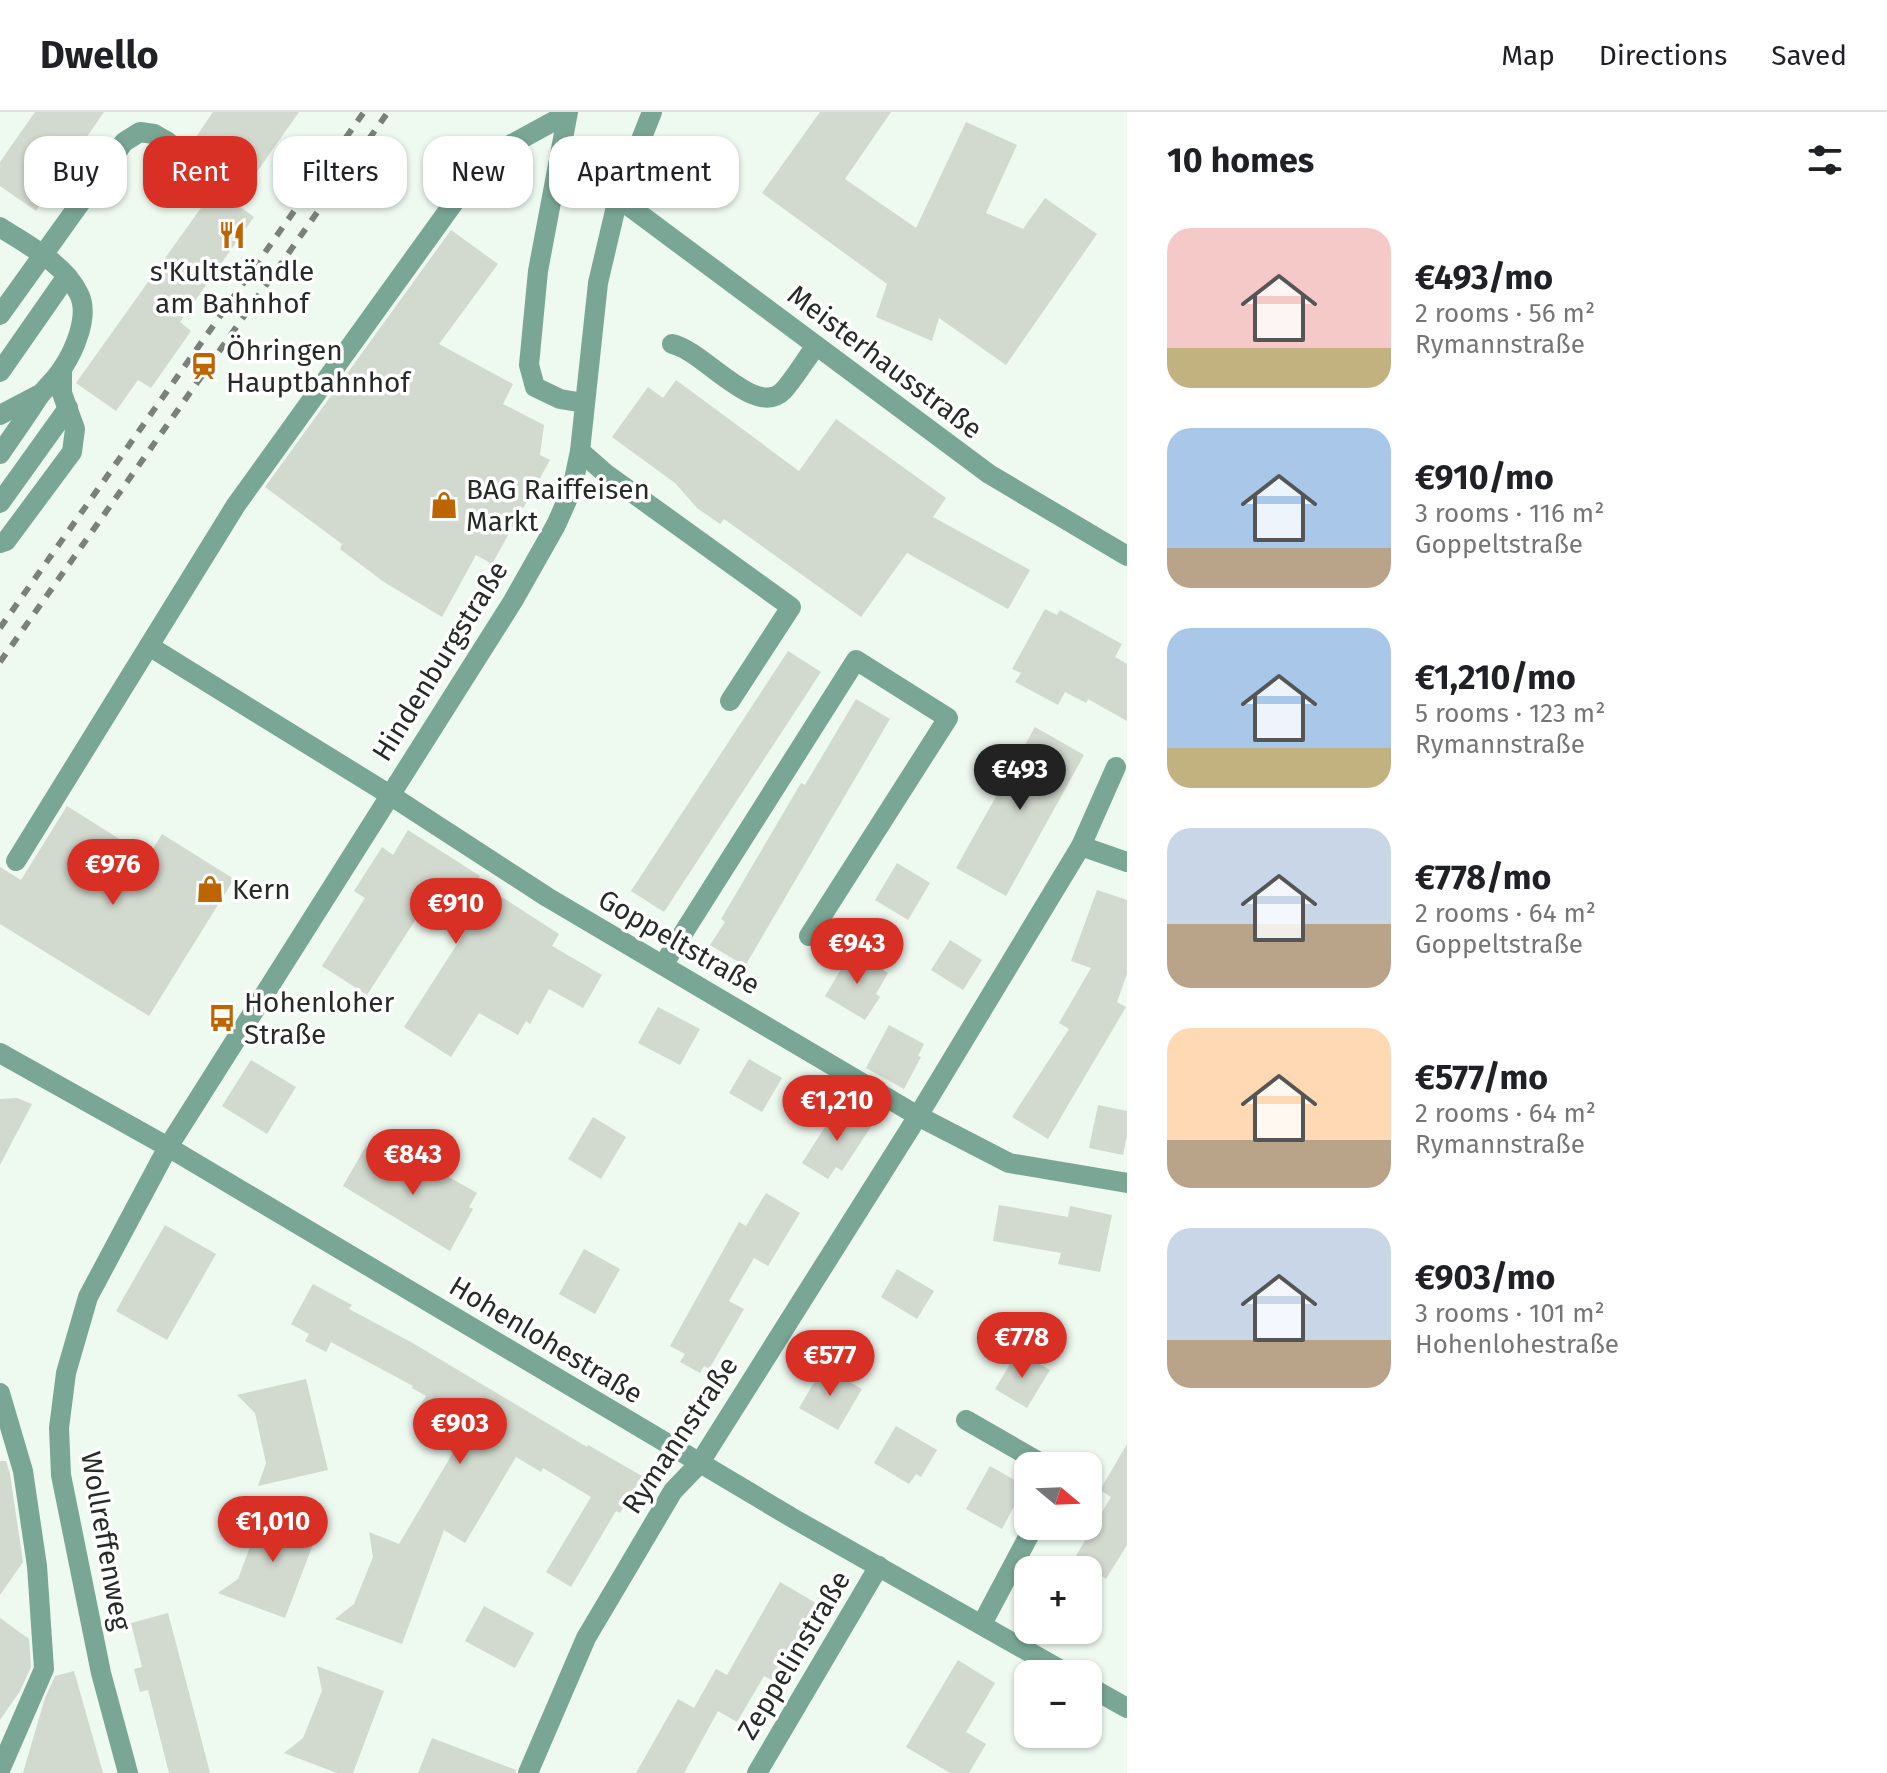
<!DOCTYPE html>
<meta charset="utf-8">
<style>
:root{--surface:#fff;--page:#f6f6f6;--text:#202124;--muted:#757577;--line:#e0e0e0;--accent:#d93025}
body{margin:0;font-family:"Fira Sans",sans-serif;background:var(--page);color:var(--text);height:100vh;display:flex;flex-direction:column;font-size:30px;white-space:nowrap}
*{box-sizing:border-box;margin:0}
p{font-size:26px;color:var(--muted)}
.icon{flex:none;width:44px;height:44px;fill:none;stroke:currentColor;stroke-width:2;stroke-linecap:round;stroke-linejoin:round}
.map{position:relative;flex:1;overflow:hidden}
.details{display:flex;flex-direction:column;background:var(--surface);width:760px}
.details>*{flex:none}
.banner{position:absolute;left:24px;top:24px;width:760px;height:72px;display:flex;gap:16px}
.needle{width:52px;rotate:109deg}
.controls{position:absolute;left:1014px;top:1340px;display:grid;gap:16px}
.controls a{display:grid;place-items:center;width:88px;height:88px;border-radius:16px;background:var(--surface);box-shadow:0 2px 6px #0004;font-size:40px}
.price{position:absolute;translate:-50% -68px;padding:0 18px;border-radius:28px;background:var(--accent);color:#fff;font-size:26px;line-height:52px;filter:drop-shadow(0 2px 4px #0008)}
.price::after{content:'';position:absolute;left:50%;top:48px;width:24px;height:18px;margin-left:-12px;background:inherit;clip-path:polygon(0 0,100% 0,50% 100%)}
.price.selected{background:#222;color:#fff}
ul{padding:0;list-style:none}
li{display:flex;align-items:center;gap:24px;height:200px;padding:0 40px}
li span{display:grid;place-items:center;flex:none;width:224px;height:160px;border-radius:24px;color:#555}
li>.icon{margin-inline-start:auto}
span .icon{width:96px;height:96px;fill:#fffc;stroke-width:1}
li b{font-size:34px}
h2{display:flex;justify-content:space-between;align-items:center;height:96px;padding:0 40px;font-size:34px}
.chip{padding:0 28px;border-radius:24px;background:var(--surface);box-shadow:0 2px 6px #0004;font-size:28px;line-height:72px}
.chip.selected{background:var(--accent);color:#fff}
header{display:flex;align-items:center;gap:48px;box-sizing:border-box;height:112px;padding:0 40px;background:var(--surface);border-bottom:2px solid var(--line)}
header strong{font-size:38px}
nav{display:flex;gap:44px;margin-inline-start:auto;font-size:28px}
main{display:flex;flex:1;min-height:0}
.map>svg:first-child{display:block}
</style>
<header>
<strong>Dwello</strong>
<nav><a>Map</a><a>Directions</a><a>Saved</a></nav>
</header>
<main>
<div class="map">
<svg width="1127" height="1661" viewBox="0 0 1127 1661">
<rect width="100%" height="100%" fill="#eef9f0"/>
<g fill="#d2d9ce">
<polygon points="35,0 104,0 36,99 0,74 0,50"/>
<polygon points="213,0 299,0 235,91 254,105 180,210 191,219 151,276 138,268 116,299 76,271 213,79 193,59 209,43 192,31"/>
<polygon points="820,0 891,0 845,67 916,116 966,10 1017,33 986,101 1023,117 1045,86 1097,122 1006,253 939,206 932,229 876,205 887,172 762,81"/>
<polygon points="451,118 498,152 439,232 513,272 503,292 544,313 540,343 550,348 492,452 476,443 442,505 384,470 340,437 342,432 265,375"/>
<polygon points="676,268 799,359 836,307 946,386 933,405 1030,458 1008,497 907,441 861,505 724,407 720,412 697,396 675,371 612,325 648,275 663,286"/>
<polygon points="1045,497 1057,503 1060,498 1122,532 1115,545 1127,552 1127,609 1088,587 1086,591 1065,580 1058,593 1015,570 1021,561 1012,557"/>
<polygon points="788,539 821,560 664,800 631,779"/>
<polygon points="856,587 890,607 745,854 710,833 725,810 721,807 801,671 805,673"/>
<polygon points="1035,615 1084,643 1006,784 956,756"/>
<polygon points="67,694 148,745 162,722 234,767 149,904 0,812 0,755 21,768"/>
<polygon points="408,718 480,764 477,769 559,822 552,834 602,863 583,896 549,877 530,912 526,909 518,923 479,901 451,945 404,915 468,815 427,790 367,883 322,854 365,786 354,779 382,735 393,743"/>
<polygon points="897,751 930,771 908,808 875,788"/>
<polygon points="1097,778 1127,788 1127,862 1117,890 1126,895 1048,1027 1012,1005 1069,917 1059,911 1091,856 1071,849"/>
<polygon points="950,828 982,848 963,878 931,858"/>
<polygon points="852,839 888,861 876,882 880,885 865,908 825,884"/>
<polygon points="658,895 700,917 680,953 638,931"/>
<polygon points="889,913 924,932 918,944 921,945 904,977 866,956"/>
<polygon points="749,947 782,966 762,1000 729,981"/>
<polygon points="251,948 296,975 267,1022 222,994"/>
<polygon points="17,986 32,992 0,1053 0,987"/>
<polygon points="839,993 872,1013 842,1059 836,1055 828,1067 802,1051"/>
<polygon points="1098,993 1127,999 1127,1023 1123,1043 1089,1036"/>
<polygon points="593,1005 626,1025 601,1067 568,1047"/>
<polygon points="366,1034 424,1068 431,1055 477,1081 469,1095 473,1097 450,1139 343,1074"/>
<polygon points="766,1081 800,1101 768,1154 754,1146 729,1189 744,1197 709,1257 704,1254 700,1261 680,1250 685,1242 670,1234 739,1110 746,1114"/>
<polygon points="999,1093 1068,1105 1070,1094 1112,1103 1100,1160 1058,1152 1061,1141 993,1129"/>
<polygon points="165,1113 216,1142 167,1228 116,1199"/>
<polygon points="584,1137 620,1157 595,1202 559,1182"/>
<polygon points="897,1157 934,1179 917,1207 881,1185"/>
<polygon points="313,1172 352,1193 349,1197 411,1230 587,1335 588,1333 642,1364 620,1401 616,1399 571,1475 546,1460 591,1385 543,1356 541,1360 516,1345 465,1431 444,1418 402,1532 335,1507 354,1492 373,1445 369,1420 399,1432 467,1317 421,1292 426,1284 412,1276 413,1274 331,1230 326,1240 305,1229 309,1222 291,1212"/>
<polygon points="1018,1239 1050,1258 1027,1296 995,1277"/>
<polygon points="823,1255 862,1277 838,1318 799,1296"/>
<polygon points="306,1267 328,1358 258,1374 266,1351 255,1301 237,1283"/>
<polygon points="896,1314 937,1338 921,1365 916,1362 909,1372 874,1351"/>
<polygon points="1127,1332 1127,1433 1106,1467 1074,1447 1111,1385 1100,1378"/>
<polygon points="0,1349 6,1349 10,1362 23,1450 0,1483"/>
<polygon points="990,1354 1025,1374 1002,1417 966,1397"/>
<polygon points="253,1395 318,1419 285,1506 218,1481 238,1467 256,1419"/>
<polygon points="780,1470 816,1491 772,1568 764,1564 737,1610 718,1599 684,1661 636,1661 678,1587 694,1596 716,1557 727,1563"/>
<polygon points="484,1494 534,1521 515,1556 465,1529"/>
<polygon points="168,1501 192,1592 210,1661 169,1661 148,1578 140,1580 134,1557 142,1555 131,1511"/>
<polygon points="0,1506 29,1527 31,1555 20,1579 0,1608"/>
<polygon points="958,1548 995,1571 966,1620 986,1632 969,1661 950,1661 906,1635"/>
<polygon points="317,1554 384,1579 353,1661 337,1661 284,1641 303,1626 322,1579"/>
<polygon points="74,1559 103,1661 23,1661 45,1586 55,1564"/>
<polygon points="432,1626 516,1658 515,1661 418,1661"/>
</g>
<g fill="none" stroke-linecap="round" stroke-linejoin="round">
<g stroke="#7aa695" stroke-width="20">
<polyline points="568,0 538,159 529,253 535,275 560,287 584,291"/>
<polyline points="618,86 989,362 1127,444"/>
<path d="M0 115C27 133 64 151 79 182 90 204 74 239 62 257 55 268 45 276 38 286 26 305 13 323 0 342"/>
<polyline points="0,203 124,30 140,20 154,22 168,30"/>
<path d="M672 232C703 238 755 307 783 279 795 266 805 248 816 234"/>
<polyline points="0,260 67,164"/>
<polyline points="0,303 38,283"/>
<polyline points="580,339 605,361 791,495 730,589"/>
<polyline points="0,391 68,296"/>
<polyline points="0,431 6,429 72,340 75,317 62,281 62,258"/>
<polyline points="149,534 390,683 547,785 918,1004 1009,1051 1127,1071"/>
<polyline points="1081,734 1127,750"/>
<polyline points="16,749 236,393 486,46 567,2"/>
<polyline points="663,853 856,548 948,606 809,824"/>
<polyline points="0,941 168,1035 796,1408 1068,1562"/>
<polyline points="0,1281 23,1359 37,1454 44,1557 0,1658"/>
<polyline points="966,1308 1046,1354"/>
<polyline points="982,1512 1034,1414"/>
<polyline points="1088,1574 1127,1596"/>
<polyline points="128,1661 101,1561 61,1363 59,1316 66,1261 88,1185 168,1035 513,489 556,413 572,377 580,339 598,171 618,86 652,0"/>
<polyline points="528,1661 586,1526 673,1379 699,1352 918,1004 1081,734 1116,655"/>
<polyline points="757,1661 879,1454"/>
</g>
<g stroke="#7a817b" stroke-width="6" stroke-dasharray="10 10" stroke-linecap="butt">
<polyline points="0,516 364,0"/>
<polyline points="0,550 388,0"/>
</g>
</g>
<defs>
<g id="restaurant-bare" transform="scale(2.16)"><path d="M-5-6h1v4h1v-4h1v4h1v-4h1v5L-1.5 .5V6h-2V.5L-5-1ZM5-6V6H3V1.5H1.5Q1.5-4 5-6Z" fill="#bd6500" stroke="#fff" stroke-width="2.5" paint-order="stroke"/></g>
<g id="station-bare" transform="scale(2.16)"><path d="M-3-6H3Q5-6 5-4V2Q5 4 3 4L4.5 6H3L1.5 4h-3L-3 6H-4.5L-3 4Q-5 4-5 2V-4Q-5-6-3-6ZM-3.5-4v3h7v-3ZM-3.5 1v1.5H-2V1ZM2 1v1.5H3.5V1Z" fill="#bd6500" stroke="#fff" stroke-width="2.5" paint-order="stroke"/></g>
<g id="shop-bare" transform="scale(2.16)"><path d="M-5-2.5h2.3a2.7 3.5 0 0 1 5.4 0H5L5.5 6h-11ZM-1.5-2.5h3a1.5 2.3 0 0 0-3 0Z" fill="#bd6500" stroke="#fff" stroke-width="2.5" paint-order="stroke"/></g>
<g id="bus-bare" transform="scale(2.16)"><path d="M-5-6H5V4H4V6H2V4H-2V6H-4V4H-5ZM-3.5-4V0h7V-4ZM-3.5 1.2v1.5H-2V1.2ZM2 1.2v1.5H3.5V1.2Z" fill="#bd6500" stroke="#fff" stroke-width="2.5" paint-order="stroke"/></g>
</defs>
<g fill-rule="evenodd">
<use href="#restaurant-bare" x="232" y="123"/>
<use href="#station-bare" x="204" y="254"/>
<use href="#shop-bare" x="444" y="393"/>
<use href="#shop-bare" x="210" y="777"/>
<use href="#bus-bare" x="222" y="906"/>
</g>
<g text-anchor="middle" dominant-baseline="central" stroke-width="7" stroke-linejoin="round" paint-order="stroke">
<g font-size="28" fill="#272b28" stroke="#fff" text-anchor="start">
<text x="232" y="159" text-anchor="middle">s'Kultständle<tspan x="232" dy="32">am Bahnhof</tspan></text>
<text x="226" y="238">Öhringen<tspan x="226" dy="32">Hauptbahnhof</tspan></text>
<text x="466" y="377">BAG Raiffeisen<tspan x="466" dy="32">Markt</tspan></text>
<text x="232" y="777">Kern</text>
<text x="244" y="890">Hohenloher<tspan x="244" dy="32">Straße</tspan></text>
</g>
<g font-size="28" fill="#272b28" stroke="#fff">
<text transform="translate(885 250) rotate(37)">Meisterhausstraße</text>
<text transform="translate(440 549) rotate(-58)">Hindenburgstraße</text>
<text transform="translate(679 830) rotate(30)">Goppeltstraße</text>
<text transform="translate(546 1228) rotate(31)">Hohenlohestraße</text>
<text transform="translate(680 1323) rotate(-56)">Rymannstraße</text>
<text transform="translate(106 1429) rotate(80)">Wollreffenweg</text>
<text transform="translate(794 1543) rotate(-59)">Zeppelinstraße</text>
</g>
</g>
</svg>
<div class="controls">
<a><svg class="needle" viewBox="-14 -14 28 28"><path d="M0-13l5 13h-10z" fill="#e53935"/><path d="M0 13l5-13h-10z" fill="#757577"/></svg></a>
<a>+</a>
<a>−</a>
</div>
<b class="price selected" style="left:1020px;top:700px">€493</b>
<b class="price" style="left:113px;top:795px">€976</b>
<b class="price" style="left:456px;top:834px">€910</b>
<b class="price" style="left:857px;top:874px">€943</b>
<b class="price" style="left:837px;top:1031px">€1,210</b>
<b class="price" style="left:413px;top:1085px">€843</b>
<b class="price" style="left:1022px;top:1268px">€778</b>
<b class="price" style="left:830px;top:1286px">€577</b>
<b class="price" style="left:460px;top:1354px">€903</b>
<b class="price" style="left:273px;top:1452px">€1,010</b>
<div class="banner">
<a class="chip">Buy</a>
<a class="chip selected">Rent</a>
<a class="chip">Filters</a>
<a class="chip">New</a>
<a class="chip">Apartment</a>
</div>
</div>
<section class="details">
<h2>10 homes<svg class="icon" aria-label="filters" viewBox="0 0 24 24"><path d="M4 7h16M4 17h16"/><circle cx="9" cy="7" r="2"/><circle cx="15" cy="17" r="2"/></svg></h2>
<ul>
<li><span style="background:linear-gradient(#f6c9c9 75%,#c2b280 0)"><svg class="icon" aria-label="home" viewBox="0 0 24 24"><path d="M3 11l9-7 9 7M6 9v11h12V9"/></svg></span><div><b>€493/mo</b><p>2 rooms · 56 m²</p><p>Rymannstraße</p></div></li>
<li><span style="background:linear-gradient(#a9c7e8 75%,#b9a48a 0)"><svg class="icon" aria-label="home" viewBox="0 0 24 24"><path d="M3 11l9-7 9 7M6 9v11h12V9"/></svg></span><div><b>€910/mo</b><p>3 rooms · 116 m²</p><p>Goppeltstraße</p></div></li>
<li><span style="background:linear-gradient(#a9c7e8 75%,#c2b280 0)"><svg class="icon" aria-label="home" viewBox="0 0 24 24"><path d="M3 11l9-7 9 7M6 9v11h12V9"/></svg></span><div><b>€1,210/mo</b><p>5 rooms · 123 m²</p><p>Rymannstraße</p></div></li>
<li><span style="background:linear-gradient(#c9d6e8 60%,#b9a48a 0)"><svg class="icon" aria-label="home" viewBox="0 0 24 24"><path d="M3 11l9-7 9 7M6 9v11h12V9"/></svg></span><div><b>€778/mo</b><p>2 rooms · 64 m²</p><p>Goppeltstraße</p></div></li>
<li><span style="background:linear-gradient(#ffd9b3 70%,#b9a48a 0)"><svg class="icon" aria-label="home" viewBox="0 0 24 24"><path d="M3 11l9-7 9 7M6 9v11h12V9"/></svg></span><div><b>€577/mo</b><p>2 rooms · 64 m²</p><p>Rymannstraße</p></div></li>
<li><span style="background:linear-gradient(#c9d6e8 70%,#b9a48a 0)"><svg class="icon" aria-label="home" viewBox="0 0 24 24"><path d="M3 11l9-7 9 7M6 9v11h12V9"/></svg></span><div><b>€903/mo</b><p>3 rooms · 101 m²</p><p>Hohenlohestraße</p></div></li>
</ul>
</section>
</main>
